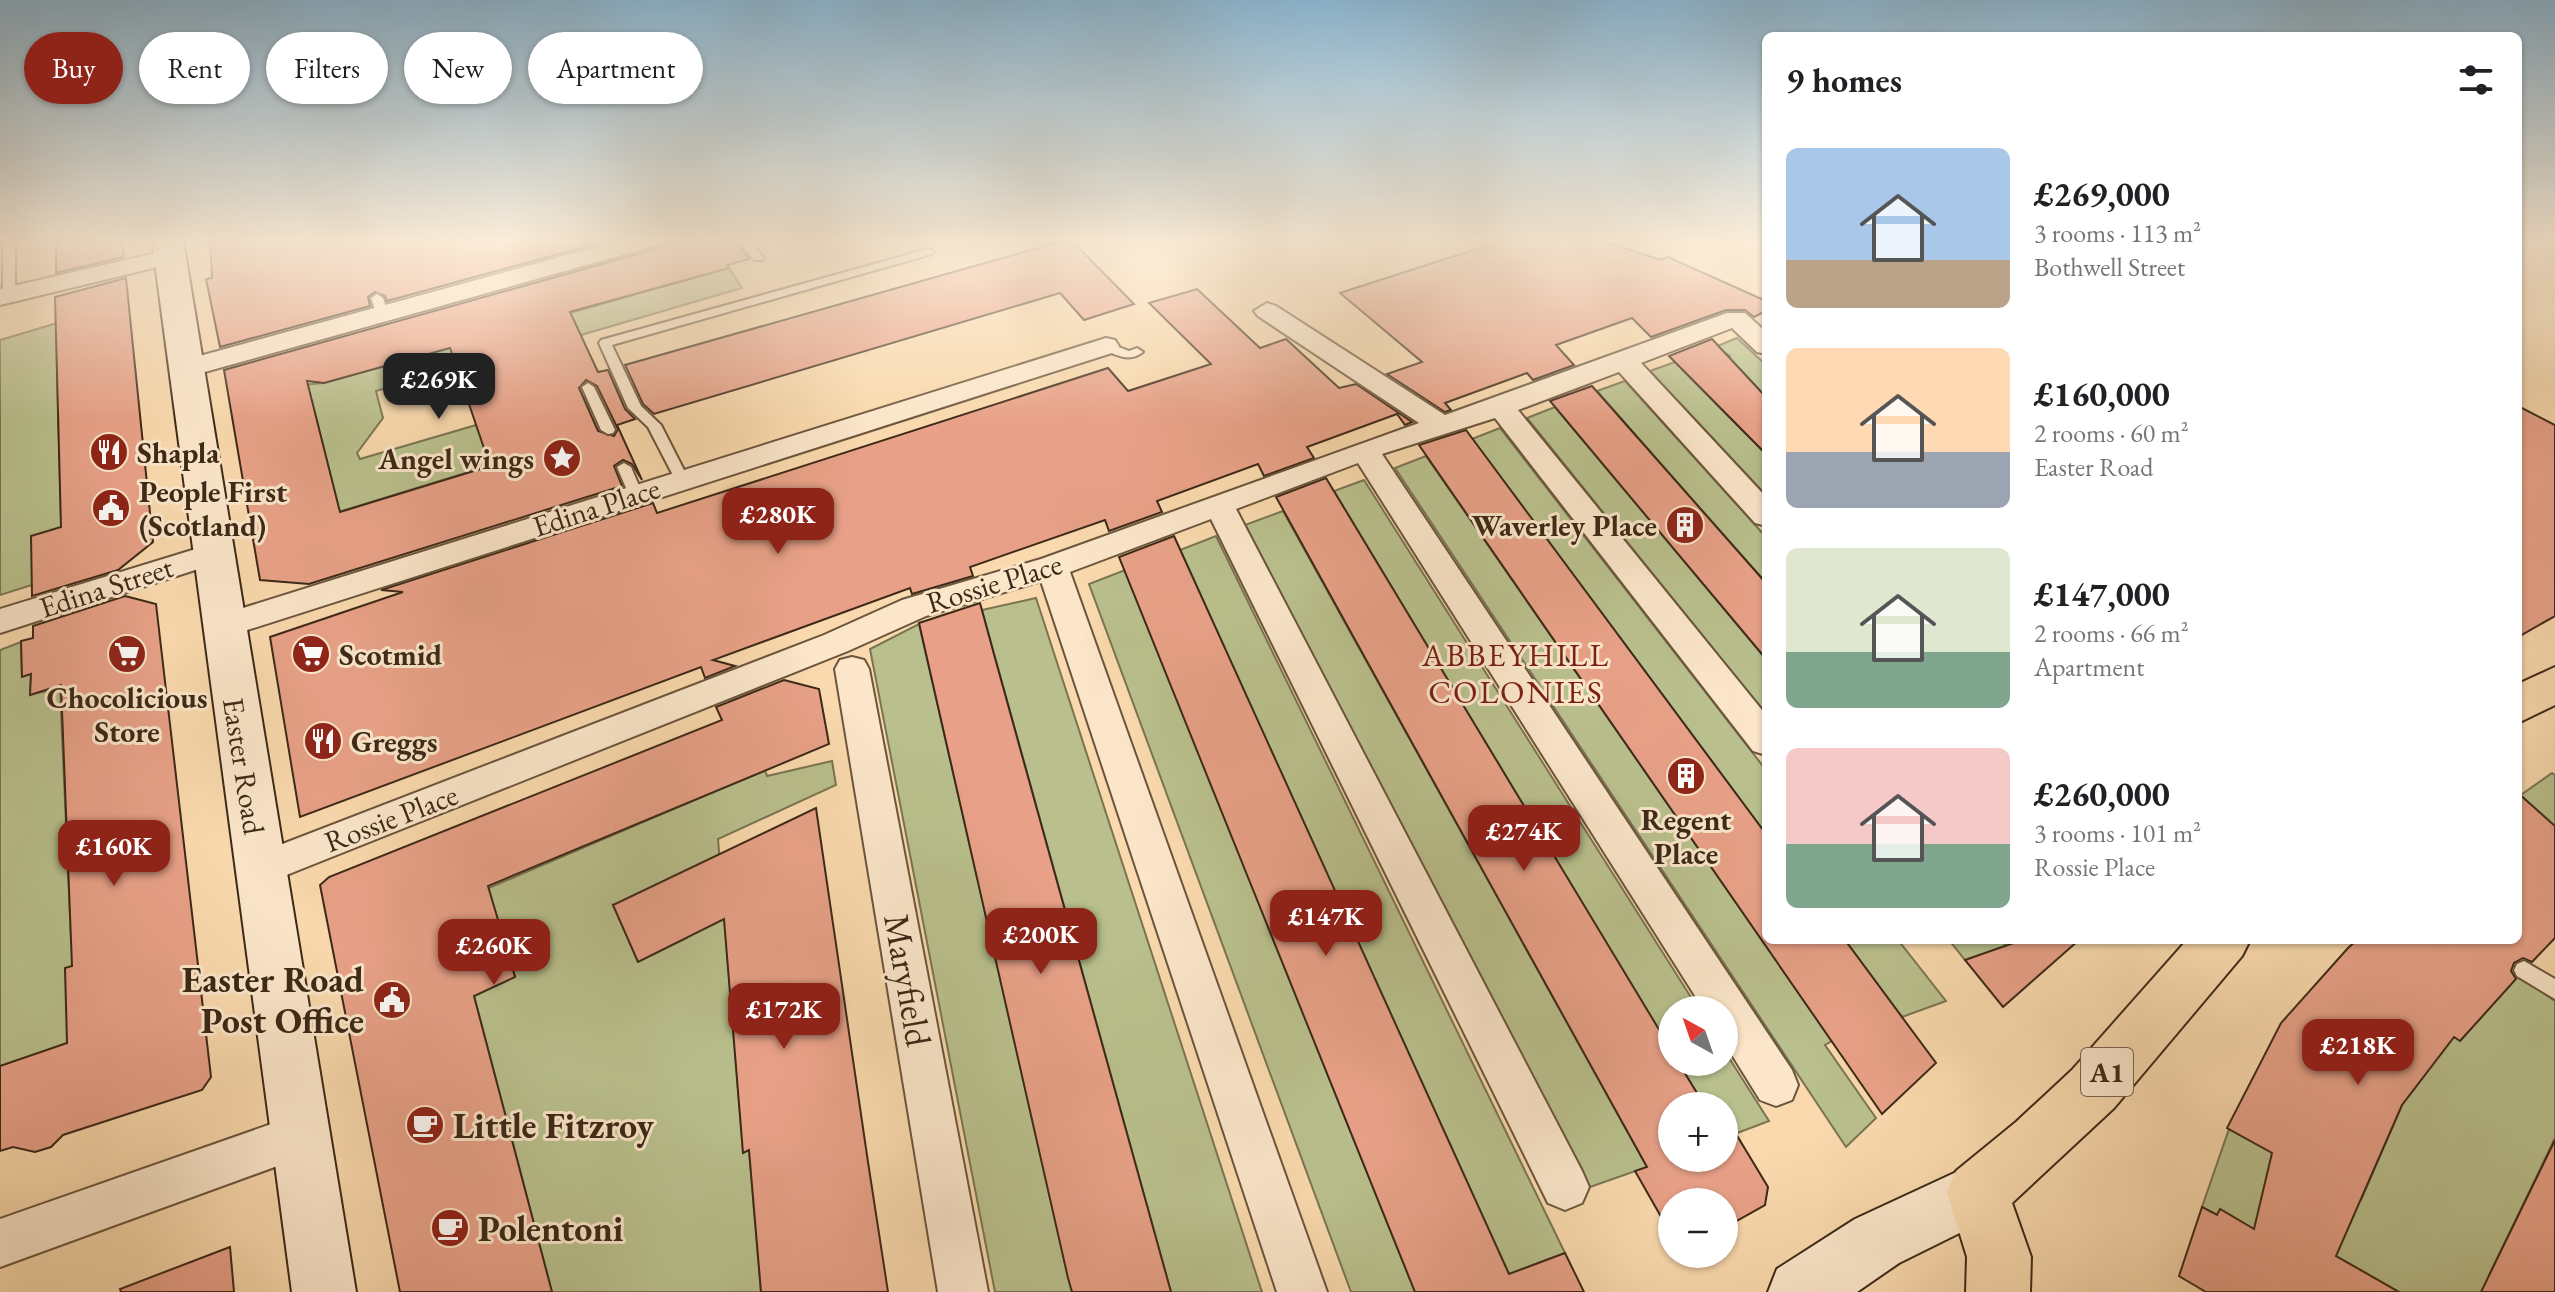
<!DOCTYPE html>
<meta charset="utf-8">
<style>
:root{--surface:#fff;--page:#f6f6f6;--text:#202124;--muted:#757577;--accent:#8f2418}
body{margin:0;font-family:"EB Garamond",serif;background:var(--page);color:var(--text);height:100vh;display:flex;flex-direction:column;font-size:30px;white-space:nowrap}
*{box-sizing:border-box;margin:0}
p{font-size:26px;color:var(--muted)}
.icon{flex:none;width:44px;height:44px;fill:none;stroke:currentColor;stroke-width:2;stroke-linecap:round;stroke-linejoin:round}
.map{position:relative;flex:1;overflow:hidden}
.panel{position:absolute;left:1762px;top:32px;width:760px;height:912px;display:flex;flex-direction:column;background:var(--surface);border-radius:12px;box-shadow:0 2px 6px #0004}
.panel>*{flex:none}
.guide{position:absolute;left:24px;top:32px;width:760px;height:72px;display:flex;gap:16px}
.needle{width:52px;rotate:320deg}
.buttons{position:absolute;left:1658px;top:996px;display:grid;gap:16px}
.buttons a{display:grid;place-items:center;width:80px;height:80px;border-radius:50%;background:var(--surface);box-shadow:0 2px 6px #0004;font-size:40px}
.price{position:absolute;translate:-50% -68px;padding:0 18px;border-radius:16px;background:var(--accent);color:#fff;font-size:26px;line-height:52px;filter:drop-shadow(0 2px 4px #0008)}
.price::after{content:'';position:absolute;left:50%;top:48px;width:24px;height:18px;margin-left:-12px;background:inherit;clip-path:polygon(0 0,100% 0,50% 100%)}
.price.selected{background:#222;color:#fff}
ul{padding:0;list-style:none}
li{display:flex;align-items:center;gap:24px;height:200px;padding:0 24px}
li span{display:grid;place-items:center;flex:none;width:224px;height:160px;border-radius:12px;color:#555}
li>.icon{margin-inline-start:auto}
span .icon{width:96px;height:96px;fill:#fffc;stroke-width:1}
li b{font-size:34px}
h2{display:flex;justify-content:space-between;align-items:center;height:96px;padding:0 24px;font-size:34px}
.pill{padding:0 28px;border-radius:36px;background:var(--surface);box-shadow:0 2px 6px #0004;font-size:28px;line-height:72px}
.pill.selected{background:var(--accent);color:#fff}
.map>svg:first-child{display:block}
</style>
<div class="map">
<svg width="2555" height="1292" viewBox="0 0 2555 1292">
<rect width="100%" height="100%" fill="#f9d9ad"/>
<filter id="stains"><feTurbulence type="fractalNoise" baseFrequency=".0025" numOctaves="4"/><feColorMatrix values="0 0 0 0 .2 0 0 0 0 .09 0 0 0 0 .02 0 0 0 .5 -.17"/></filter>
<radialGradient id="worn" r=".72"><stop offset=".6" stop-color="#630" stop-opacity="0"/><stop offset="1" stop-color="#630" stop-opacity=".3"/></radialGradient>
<g fill="#b9c08d" stroke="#7a7452" stroke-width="2" fill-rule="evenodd">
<polygon points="729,268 742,288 581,335 579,333 376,391 383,418 357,453 360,459 572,397 584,397 589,409 553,446 335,513 301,385 324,383"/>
<polygon points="64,321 57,372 61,522 70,519 32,585 0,595 0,340"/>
<polygon points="1737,338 1766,365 1766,397 1728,360 1730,356 1715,347"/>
<polygon points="1675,362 1766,454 1766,495 1650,371"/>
<polygon points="1625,381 1766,537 1766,583 1597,391"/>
<polygon points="1555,407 1766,659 1766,714 1527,418"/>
<polygon points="1500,428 1766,770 1766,834 1472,439"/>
<polygon points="1426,456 1832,1041 1825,1045 1876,1118 1846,1147 1395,468"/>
<polygon points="1364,480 1699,1010 1672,1010 1672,1052 1334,491"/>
<polygon points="1283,511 1647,1167 1590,1187 1245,525"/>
<polygon points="1216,536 1565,1253 1509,1274 1180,550"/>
<polygon points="1125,570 1415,1292 1351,1292 1089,584"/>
<polygon points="1036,598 1262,1292 1171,1292 982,610"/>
<polygon points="919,624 1072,1292 995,1292 870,649"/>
<polygon points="21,642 22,676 31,674 30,694 60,689 71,938 85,961 65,969 81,1039 0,1066 0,650"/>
<path d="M832 761 836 785 718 839 743 1152 749 1150 761 1292H552L474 996 515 976 502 934 462 952 449 905 765 770 767 776ZM613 905 687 937V938L638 962Z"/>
<polygon points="2552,773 2555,775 2555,826 2518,797"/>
<polygon points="1845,940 1898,940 1946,1001 1902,1017"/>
<polygon points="1949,940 2001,940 2006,946 1965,960"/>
<polygon points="2518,976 2555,1001 2555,1138 2489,1275 2519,1292 2399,1292 2259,1212 2254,1229 2221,1210 2217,1215 2202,1207 2229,1129 2361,1200 2402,1105 2454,1037 2461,1040"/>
<polygon points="1724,1050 1769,1121 1724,1138 1724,1106 1704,1106 1678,1062 1724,1062"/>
</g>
<g fill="#e8a188" stroke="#3c2917" stroke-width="2" fill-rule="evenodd">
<polygon points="56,240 122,240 124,257 56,273"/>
<polygon points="210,240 610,240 387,301 385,296 375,292 368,297 370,306 220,347 206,279 212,278"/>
<path d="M665 240H735L749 259 727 265 729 268 570 312 598 372 608 370 625 409 635 419 617 425 642 480 632 464 623 460 614 466 622 486 309 584 260 580 224 370 659 248ZM450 348 490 466 340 512 307 381 324 383ZM586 380 597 386 618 429 614 436 598 431 579 388Z"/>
<polygon points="1066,240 1071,240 1134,304 1084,320 1060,293 654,414 643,404 625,365"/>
<polygon points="1504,240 1600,240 1661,260 1668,257 1766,301 1766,311 1754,317 1745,310 1726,310 1651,337 1632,318 1556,345 1574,365 1533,380 1527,373 1445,403 1451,410 1445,412 1387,374 1422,362 1340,293"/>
<polygon points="126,278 153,542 118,570 32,596 31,536 61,527 55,297"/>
<polygon points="1197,289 1260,348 1286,339 1339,388 1356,384 1412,422 1405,425 1397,414 1307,447 1314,458 1264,476 1258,464 1157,501 1162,512 1109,531 1105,520 970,567 973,576 912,594 910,588 713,660 735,666 705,678 701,667 300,817 270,637 403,592 381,590 653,503 657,513 1108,368 1128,391 1211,364 1149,303"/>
<polygon points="1712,339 1766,397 1766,454 1669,356"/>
<polygon points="1592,386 1766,583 1766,659 1550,401"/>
<polygon points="2518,406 2555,425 2555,616 2518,637"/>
<polygon points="1466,430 1766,834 1766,940 1845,940 1936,1063 1882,1114 1419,445"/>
<polygon points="1326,478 1672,1051 1672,1062 1678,1062 1705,1106 1672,1106 1672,1158 1724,1158 1724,1138 1736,1134 1768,1187 1765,1205 1724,1228 1724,1202 1672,1202 1672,1236 1635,1171 1647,1167 1276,497"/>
<polygon points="1174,536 1509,1274 1565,1253 1584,1292 1415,1292 1119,557"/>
<polygon points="125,596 156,604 211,1077 202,1090 63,1135 51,1147 35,1152 13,1147 0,1151 0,1066 67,1043 65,968 72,966 61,685 30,695 31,674 22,677 21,641 33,638 33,626"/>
<polygon points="980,603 995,658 1171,1292 1072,1292 1068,1278 919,623"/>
<polygon points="784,680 819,689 829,744 488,886 515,977 474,996 552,1292 400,1292 320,885 329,877 722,720 716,707"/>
<polygon points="2518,793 2555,826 2555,938 2532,962 2523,958 2514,963 2511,971 2516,979 2460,1041 2454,1037 2402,1105 2336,1256 2399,1292 2206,1292 2179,1276 2202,1207 2217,1215 2220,1209 2254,1229 2272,1153 2227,1128 2281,1023 2348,948 2357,940 2518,940"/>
<polygon points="816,808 868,1162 888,1292 761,1292 749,1150 743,1153 724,919 638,962 613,905"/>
<polygon points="2022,940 2079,940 2003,1007 1965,960"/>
<polygon points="2555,1140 2555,1292 2481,1292"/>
<polygon points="230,1247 234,1292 121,1292 120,1289"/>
</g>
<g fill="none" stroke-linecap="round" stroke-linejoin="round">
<g stroke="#6b553c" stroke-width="4">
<g id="lane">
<polygon points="3,240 15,240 15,295 9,299 3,295"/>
<polygon points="738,240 749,240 764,258 762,260 754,260"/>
<polygon points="928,249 934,252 932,254 612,345 641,406 661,425 689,480 682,484 677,483 648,427 628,408 599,343 601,340"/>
<polygon points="377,294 383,298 389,316 387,319 379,319 377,316 371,298"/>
<path d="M1106 342 1129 351 1137 348 1143 352C1129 363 1117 355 1102 349L1100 346Z"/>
<polygon points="588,383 594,387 615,430 613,433 608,434 601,430 582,387"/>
<polygon points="624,463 631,467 643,495 641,498 631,498 629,495 617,467"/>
<polygon points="2524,961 2555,979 2555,999 2517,976 2514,970 2517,964"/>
</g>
</g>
<g stroke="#6b553c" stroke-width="4">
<g id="street">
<polygon points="622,240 662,240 658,245 194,375 174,375 170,369 174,363"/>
<polygon points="169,250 178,252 181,257 178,262 0,305 0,289"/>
<polygon points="1267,303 1276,306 1445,415 1727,313 1745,313 1766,332 1766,354 1757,352 1732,328 1641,363 1766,497 1766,526 1755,523 1619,372 1518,410 1766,715 1766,755 1753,751 1495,418 1382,454 1792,1070 1798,1085 1792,1100 1776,1106 1760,1100 1724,1042 1724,1010 1704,1010 1358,463 1236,509 1582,1171 1589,1187 1582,1203 1565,1210 1548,1203 1211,519 1070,572 1327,1292 1277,1292 1041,581 926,616 848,651 274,880 260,885 246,880 240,869 246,858 824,635 902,600 1041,559 1419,423 1258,316 1254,311"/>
<polygon points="1106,338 1115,340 1119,346 1115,352 235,634 223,638 211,634 206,626 211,618"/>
<polygon points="212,544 223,547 228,554 223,561 0,633 0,609"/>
<polygon points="852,657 864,660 869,669 988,1292 938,1292 835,669 840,660"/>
<polygon points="300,1114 316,1120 323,1136 316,1152 0,1267 0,1219"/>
</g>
</g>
<g stroke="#3c2917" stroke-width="4">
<g id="secondary">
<polygon points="152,240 183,240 356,1292 292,1292"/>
<polygon points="1978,1162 2000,1171 2009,1192 2000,1213 1899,1263 1857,1292 1768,1292 1777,1269 1855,1219"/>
</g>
</g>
<g stroke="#3c2917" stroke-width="4">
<g id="primary">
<polygon points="2555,667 2555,705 2518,723 2518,684"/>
<polygon points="2187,940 2250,940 2242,956 2114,1108 2012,1203 2031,1257 2030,1292 1966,1292 1967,1257 1947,1192 1956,1171 2016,1122 2072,1070"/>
</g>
</g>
<use href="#lane" fill="#fbe6ca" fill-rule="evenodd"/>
<use href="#street" fill="#fbe6ca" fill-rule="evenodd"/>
<use href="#secondary" fill="#fbe6ca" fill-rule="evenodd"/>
<use href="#primary" fill="#f9d9ad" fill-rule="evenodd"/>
</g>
<linearGradient id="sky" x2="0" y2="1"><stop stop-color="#8bb6d2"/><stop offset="0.57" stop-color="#fceeda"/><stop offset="1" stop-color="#fceeda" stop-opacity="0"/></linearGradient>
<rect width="2555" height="421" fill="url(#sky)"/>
<defs>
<g id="restaurant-disc" transform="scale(2)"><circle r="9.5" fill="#8f2418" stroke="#fbe6ca"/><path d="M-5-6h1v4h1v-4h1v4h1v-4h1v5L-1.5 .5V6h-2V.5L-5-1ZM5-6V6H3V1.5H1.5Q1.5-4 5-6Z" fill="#fff"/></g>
<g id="sight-disc" transform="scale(2)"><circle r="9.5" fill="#8f2418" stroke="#fbe6ca"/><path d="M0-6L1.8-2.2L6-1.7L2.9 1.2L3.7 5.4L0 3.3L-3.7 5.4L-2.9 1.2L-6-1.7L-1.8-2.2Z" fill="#fff"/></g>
<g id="civic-disc" transform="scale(2)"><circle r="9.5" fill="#8f2418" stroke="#fbe6ca"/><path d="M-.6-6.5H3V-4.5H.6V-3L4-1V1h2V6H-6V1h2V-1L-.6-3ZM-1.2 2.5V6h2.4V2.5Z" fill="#fff"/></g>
<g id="building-disc" transform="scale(2)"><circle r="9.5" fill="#8f2418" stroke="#fbe6ca"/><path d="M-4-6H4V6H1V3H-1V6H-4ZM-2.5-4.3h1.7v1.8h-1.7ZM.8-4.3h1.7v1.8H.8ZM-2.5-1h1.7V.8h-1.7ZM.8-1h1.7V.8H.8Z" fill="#fff"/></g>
<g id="supermarket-disc" transform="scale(2)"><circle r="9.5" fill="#8f2418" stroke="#fbe6ca"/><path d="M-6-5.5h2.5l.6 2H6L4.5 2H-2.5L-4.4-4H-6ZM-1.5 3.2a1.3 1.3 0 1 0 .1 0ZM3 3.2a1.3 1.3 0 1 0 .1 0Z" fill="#fff"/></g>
<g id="cafe-disc" transform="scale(2)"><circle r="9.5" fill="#8f2418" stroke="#fbe6ca"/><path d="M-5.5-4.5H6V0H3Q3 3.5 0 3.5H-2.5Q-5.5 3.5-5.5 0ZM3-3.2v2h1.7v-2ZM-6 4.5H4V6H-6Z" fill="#fff"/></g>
</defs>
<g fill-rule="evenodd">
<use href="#restaurant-disc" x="109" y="452"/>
<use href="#sight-disc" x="562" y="458"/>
<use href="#civic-disc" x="111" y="508"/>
<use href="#building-disc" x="1685" y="525"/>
<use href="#supermarket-disc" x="127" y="654"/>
<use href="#supermarket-disc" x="311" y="654"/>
<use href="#restaurant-disc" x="323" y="741"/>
<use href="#building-disc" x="1686" y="776"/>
<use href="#civic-disc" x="392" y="1000"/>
<use href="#cafe-disc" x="425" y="1125"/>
<use href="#cafe-disc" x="450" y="1228"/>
</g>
<g text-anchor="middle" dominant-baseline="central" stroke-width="6" stroke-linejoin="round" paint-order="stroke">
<rect fill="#fbe6ca" stroke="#75624d" stroke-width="2" x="2081" y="1048" width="52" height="48" rx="6"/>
<g font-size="28" font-weight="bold" fill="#3c2917">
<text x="2107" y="1072">A1</text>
</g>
<g font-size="30" font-weight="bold" fill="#3c2917" stroke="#fbe6ca" text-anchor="start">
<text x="137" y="452">Shapla</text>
<text x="534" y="458" text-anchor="end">Angel wings</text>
<text x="139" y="491">People First<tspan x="139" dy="34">(Scotland)</tspan></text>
<text x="1657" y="525" text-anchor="end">Waverley Place</text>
<text x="339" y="654">Scotmid</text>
<text x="127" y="697" text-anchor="middle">Chocolicious<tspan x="127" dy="34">Store</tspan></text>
<text x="351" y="741">Greggs</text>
<text x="1686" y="819" text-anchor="middle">Regent<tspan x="1686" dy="34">Place</tspan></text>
</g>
<g font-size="30" fill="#3c2917" stroke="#fbe6ca">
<text transform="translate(596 507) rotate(-18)">Edina Place</text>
<text transform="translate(994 583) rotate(-17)">Rossie Place</text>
<text transform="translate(106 587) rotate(-18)">Edina Street</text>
<text transform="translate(244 766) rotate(81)">Easter Road</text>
<text transform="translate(391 818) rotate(-21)">Rossie Place</text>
</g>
<g font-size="32" letter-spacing="2" fill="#7a1f14" stroke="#fbe6ca">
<text x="1516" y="655">ABBEYHILL<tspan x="1516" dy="37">COLONIES</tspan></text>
</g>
<g font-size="36" font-weight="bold" fill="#3c2917" stroke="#fbe6ca" text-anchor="start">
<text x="364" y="979" text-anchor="end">Easter Road<tspan x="364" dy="41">Post Office</tspan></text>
<text x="453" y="1125">Little Fitzroy</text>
<text x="478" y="1228">Polentoni</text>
</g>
<g font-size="36" fill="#3c2917" stroke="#fbe6ca">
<text transform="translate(908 980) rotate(80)">Maryfield</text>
</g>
</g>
<rect width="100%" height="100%" filter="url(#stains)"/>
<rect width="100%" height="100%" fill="url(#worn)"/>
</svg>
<div class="buttons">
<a><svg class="needle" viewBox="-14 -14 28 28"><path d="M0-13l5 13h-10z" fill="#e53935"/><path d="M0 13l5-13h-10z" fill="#757577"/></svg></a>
<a>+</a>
<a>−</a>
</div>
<b class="price selected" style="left:439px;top:421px">£269K</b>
<b class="price" style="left:778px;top:556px">£280K</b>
<b class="price" style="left:1524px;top:873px">£274K</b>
<b class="price" style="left:114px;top:888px">£160K</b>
<b class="price" style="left:1326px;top:958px">£147K</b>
<b class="price" style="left:1041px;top:976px">£200K</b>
<b class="price" style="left:494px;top:987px">£260K</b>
<b class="price" style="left:784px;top:1051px">£172K</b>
<b class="price" style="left:2358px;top:1087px">£218K</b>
<div class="guide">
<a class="pill selected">Buy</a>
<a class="pill">Rent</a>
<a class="pill">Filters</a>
<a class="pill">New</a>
<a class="pill">Apartment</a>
</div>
<section class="panel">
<h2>9 homes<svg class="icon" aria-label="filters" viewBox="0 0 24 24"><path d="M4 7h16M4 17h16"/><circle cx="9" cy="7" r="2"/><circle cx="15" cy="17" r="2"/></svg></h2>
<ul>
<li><span style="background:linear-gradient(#a9c7e8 70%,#b9a48a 0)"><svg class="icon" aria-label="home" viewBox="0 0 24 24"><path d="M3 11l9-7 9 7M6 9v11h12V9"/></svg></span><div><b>£269,000</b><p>3 rooms · 113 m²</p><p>Bothwell Street</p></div></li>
<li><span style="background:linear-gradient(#ffd9b3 65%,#9aa5b1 0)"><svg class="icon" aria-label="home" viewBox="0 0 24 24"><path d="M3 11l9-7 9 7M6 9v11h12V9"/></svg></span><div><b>£160,000</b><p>2 rooms · 60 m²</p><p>Easter Road</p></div></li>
<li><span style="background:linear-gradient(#dfe7d0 65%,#7fa58c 0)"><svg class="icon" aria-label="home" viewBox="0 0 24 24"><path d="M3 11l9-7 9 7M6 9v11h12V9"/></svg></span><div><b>£147,000</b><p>2 rooms · 66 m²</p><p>Apartment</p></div></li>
<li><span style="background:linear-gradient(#f6c9c9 60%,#7fa58c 0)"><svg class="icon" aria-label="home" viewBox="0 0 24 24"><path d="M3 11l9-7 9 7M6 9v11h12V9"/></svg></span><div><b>£260,000</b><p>3 rooms · 101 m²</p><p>Rossie Place</p></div></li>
</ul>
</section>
</div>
